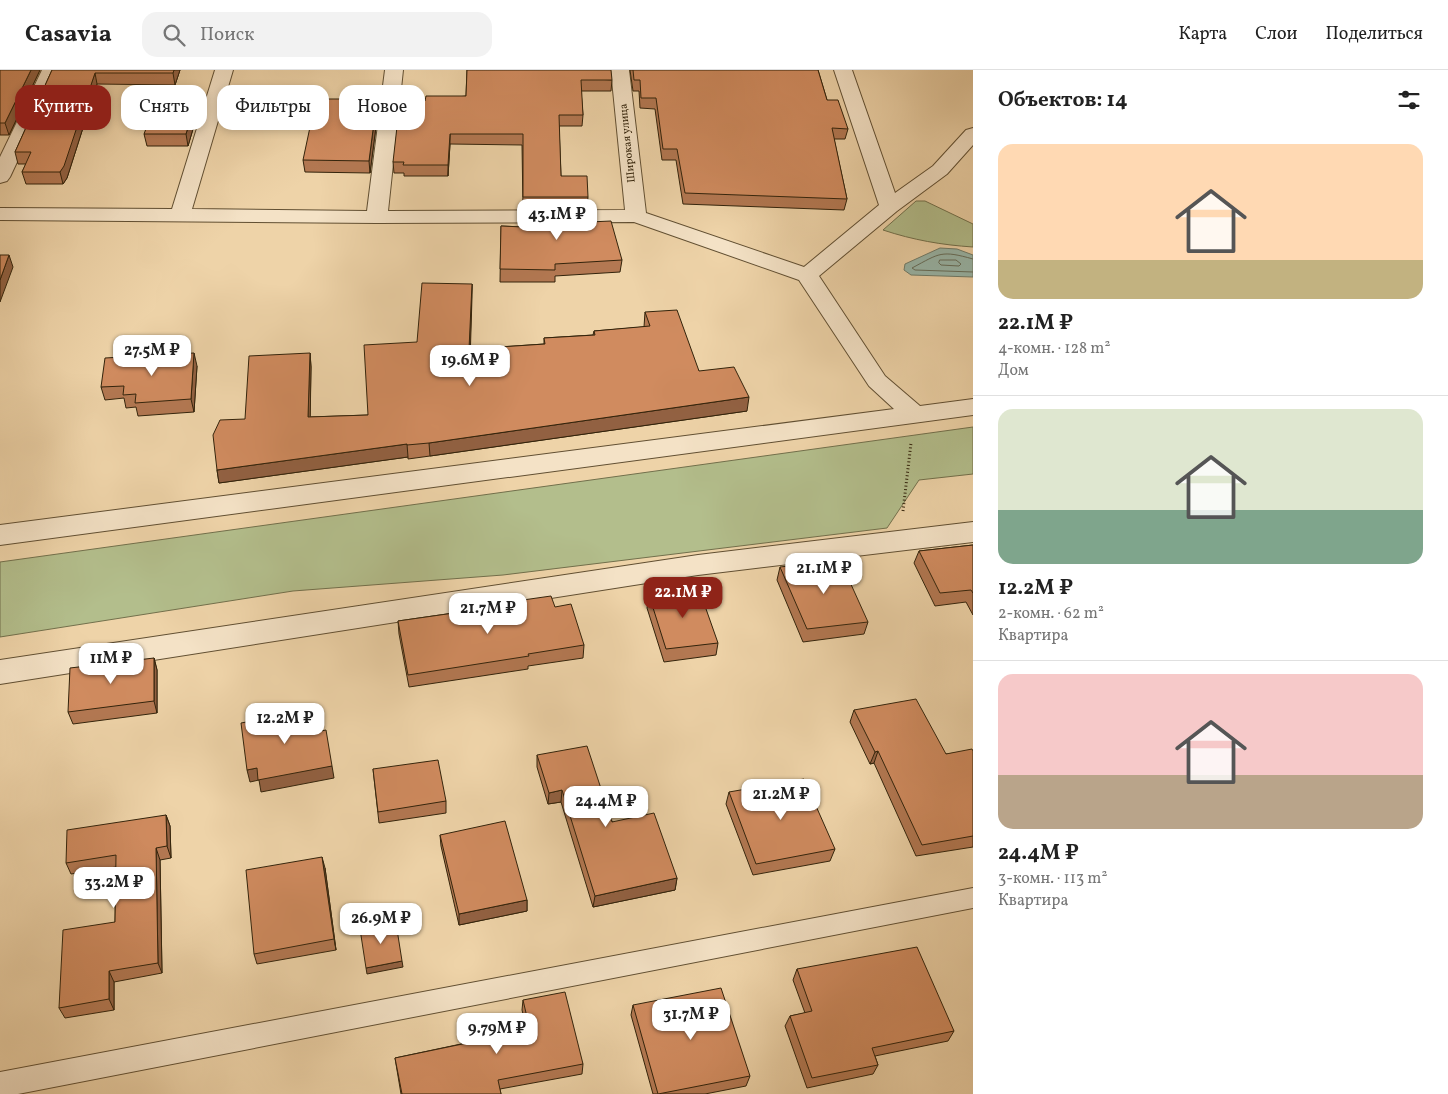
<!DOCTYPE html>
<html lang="ru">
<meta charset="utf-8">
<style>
:root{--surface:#fff;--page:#f2f2f2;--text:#222;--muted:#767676;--line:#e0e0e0;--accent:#8f2418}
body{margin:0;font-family:Vollkorn,serif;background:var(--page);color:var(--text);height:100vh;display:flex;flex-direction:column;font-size:19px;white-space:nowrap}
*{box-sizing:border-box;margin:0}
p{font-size:16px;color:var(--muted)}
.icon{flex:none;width:28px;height:28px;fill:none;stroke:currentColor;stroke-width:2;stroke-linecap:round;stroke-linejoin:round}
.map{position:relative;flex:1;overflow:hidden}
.sheet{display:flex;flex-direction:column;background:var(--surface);width:475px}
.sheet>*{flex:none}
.guide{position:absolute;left:15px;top:15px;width:475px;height:45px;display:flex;gap:10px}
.price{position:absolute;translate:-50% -42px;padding:0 11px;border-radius:10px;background:#fff;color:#222;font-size:16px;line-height:32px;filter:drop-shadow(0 1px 2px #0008)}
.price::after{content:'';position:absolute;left:50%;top:30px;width:15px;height:11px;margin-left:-8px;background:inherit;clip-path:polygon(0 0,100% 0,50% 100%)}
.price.on{background:var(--accent);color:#fff}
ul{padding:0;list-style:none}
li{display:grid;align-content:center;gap:10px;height:265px;padding:0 25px}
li+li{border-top:1px solid var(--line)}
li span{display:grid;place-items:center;height:155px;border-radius:15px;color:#555}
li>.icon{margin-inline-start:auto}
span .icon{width:90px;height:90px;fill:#fffc;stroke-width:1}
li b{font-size:21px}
h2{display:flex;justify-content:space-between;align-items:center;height:60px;padding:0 25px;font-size:21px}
.tag{padding:0 18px;border-radius:15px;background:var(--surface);box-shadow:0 2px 8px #0003;font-size:18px;line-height:45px}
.tag.on{background:var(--accent);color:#fff}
header{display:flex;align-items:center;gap:30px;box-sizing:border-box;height:70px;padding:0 25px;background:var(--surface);border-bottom:1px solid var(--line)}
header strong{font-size:24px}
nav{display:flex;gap:28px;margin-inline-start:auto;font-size:18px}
.search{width:350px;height:45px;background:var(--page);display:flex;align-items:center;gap:12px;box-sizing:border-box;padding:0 18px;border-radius:15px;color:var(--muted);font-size:19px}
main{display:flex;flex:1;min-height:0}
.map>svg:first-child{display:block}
</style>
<header>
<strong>Casavia</strong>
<div class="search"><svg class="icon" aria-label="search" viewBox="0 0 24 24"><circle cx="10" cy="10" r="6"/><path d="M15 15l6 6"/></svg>Поиск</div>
<nav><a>Карта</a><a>Слои</a><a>Поделиться</a></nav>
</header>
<main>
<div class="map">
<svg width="973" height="1024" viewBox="0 0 973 1024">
<rect width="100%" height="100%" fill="#eed3a8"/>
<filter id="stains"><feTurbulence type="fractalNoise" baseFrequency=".004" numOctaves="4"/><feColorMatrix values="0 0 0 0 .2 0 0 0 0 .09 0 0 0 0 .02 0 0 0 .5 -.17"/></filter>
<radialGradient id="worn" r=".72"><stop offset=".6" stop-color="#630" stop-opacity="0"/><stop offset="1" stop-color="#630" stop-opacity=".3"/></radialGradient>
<g fill="#b3be8c" stroke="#72704c">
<path d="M916 131H925L973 154V177C942 175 913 170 883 160Z"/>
<polygon points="973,357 973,404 919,410 887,458 503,505 293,521 0,567 0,492"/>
</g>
<polygon fill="#99b7aa" stroke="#707c6a" points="940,178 957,179 973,185 973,207 911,205 904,200 905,194"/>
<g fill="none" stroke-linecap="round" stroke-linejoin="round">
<g stroke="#666d5a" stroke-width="1">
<path d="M973 189C941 180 940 183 912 198L915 200 973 202"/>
<polygon points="940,190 956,190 961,194 959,196 941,195 939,193"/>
</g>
<g stroke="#614f32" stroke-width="2">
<polygon id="lane" points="973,818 973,838 18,1024 0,1024 0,1002"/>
</g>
<g stroke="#614f32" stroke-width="2">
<g id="street">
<polygon points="42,0 60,0 10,107 7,111 0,113 0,87"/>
<polygon points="215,0 233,0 192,139 367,141 385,0 403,0 388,141 625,140 611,0 629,0 646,143 804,197 879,135 834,0 852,0 895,123 933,96 966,60 973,58 973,75 947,104 897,141 819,206 885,306 920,336 973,329 973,345 0,475 0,455 894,339 869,316 799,210 634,152 377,153 0,150 0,138 172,139"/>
<polygon points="973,452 973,472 698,505 0,614 0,590 698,485"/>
</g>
</g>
<polyline stroke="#32230b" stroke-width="3" stroke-dasharray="1 2.5" stroke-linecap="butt" points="903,441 911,373"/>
<use href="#lane" fill="#f4e2c6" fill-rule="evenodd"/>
<use href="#street" fill="#f4e2c6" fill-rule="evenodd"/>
</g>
<g fill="#b37852" stroke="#32230b">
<polygon points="0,0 40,0 9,65 0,65"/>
<polygon points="52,0 180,0 175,15 97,14 67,108 63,114 26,114 22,102 26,94 18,94 15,82"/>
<polygon points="467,0 612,10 611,21 581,21 583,45 582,56 559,56 561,106 588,127 587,138 523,139 522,75 450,74 448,106 404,106 404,103 394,103 393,92 425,31 466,26"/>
<polygon points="630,0 818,0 827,30 848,59 845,69 834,69 847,129 844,140 683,134 676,90 662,90 655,39 640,38 639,21 633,21"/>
<polygon points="377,29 378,41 370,103 305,102 303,90"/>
<polygon points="198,42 188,76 147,76 144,64"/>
<polygon points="589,152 622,190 620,202 555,206 555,212 500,212 501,156 523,157"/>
<polygon points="472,214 470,279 544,274 544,268 593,265 594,261 644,257 645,242 699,301 747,341 430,386 408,389 408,387 219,413 217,400 310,283 311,297 310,347 368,345 417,272"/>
<polygon points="197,296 194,342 138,346 136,337 126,338 124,328 105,330 101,317"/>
<polygon points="973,475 973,545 966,532 935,536 914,493 919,481"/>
<polygon points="780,497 868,552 864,564 803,572 777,510"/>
<polygon points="649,525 718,573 716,585 664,592 647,538"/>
<polygon points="523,530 555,537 584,575 583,588 528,596 528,599 409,617 399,564 398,551 523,533"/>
<polygon points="154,588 157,600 157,643 73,654 68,642"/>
<polygon points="854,640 946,684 973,681 973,777 916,786 874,693 870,694 850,652"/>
<polygon points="537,685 677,808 675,820 593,837 561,732 548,734 537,697"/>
<polygon points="373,699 446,731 446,743 379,753"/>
<polygon points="729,722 835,779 830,791 753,805 726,734"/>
<polygon points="166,745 170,756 171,788 160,790 162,903 114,912 114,940 65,948 59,938 115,852 116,797 71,804 66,793"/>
<polygon points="440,765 527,830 527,841 459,855 441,776"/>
<polygon points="325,798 336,880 257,894 254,884"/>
<polygon points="797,899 954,961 948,971 875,986 878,995 873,1004 807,1018 785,956 790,946 805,943 793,910"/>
<polygon points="523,930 583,994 582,1004 500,1019 501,1024 401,1024 395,988 527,960 522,940"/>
<polygon points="633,935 750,1006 746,1016 705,1024 653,1024 631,945"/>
</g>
<g fill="#926142" stroke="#32230b">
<polygon points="31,0 40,0 9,65 5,53"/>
<polygon points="174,0 180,0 175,15 173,3"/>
<polygon points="95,3 97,14 67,108 63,114 60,102"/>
<polygon points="377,29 378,41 370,103 369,91"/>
<polygon points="196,31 198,42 188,76 186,64"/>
<polygon points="450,64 450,74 448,106 448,95"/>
<polygon points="9,185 13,197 0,232 0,210"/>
<polygon points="472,214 472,227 470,292 469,279"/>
<polygon points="194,283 197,296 194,342 191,329"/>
<polygon points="310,283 311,297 310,360 308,347"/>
<polygon points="749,327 747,341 430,386 429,373"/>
<polygon points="407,374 408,387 219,413 217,400"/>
<polygon points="154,588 157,600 157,643 154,631"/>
<polygon points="878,681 874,693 870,694 875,682"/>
<polygon points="332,696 334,708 261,722 259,710 250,712 247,700 257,698"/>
<polygon points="562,720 561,732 548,734 549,723"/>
<polygon points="166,745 170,756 171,788 167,776"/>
<polygon points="156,778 160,790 162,903 158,893"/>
<polygon points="322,787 325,798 336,880 334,869"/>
<polygon points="677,808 675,820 593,837 595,826"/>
<polygon points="527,830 527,841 459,855 459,844"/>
<polygon points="402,891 403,897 367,904 366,898"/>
<polygon points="109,901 114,912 114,940 109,929"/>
</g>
<g fill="#d08b5f" stroke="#32230b">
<polygon points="0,0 31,0 5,53 0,53"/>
<polygon points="52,0 174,0 173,3 95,3 64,96 60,102 22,102 31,82 15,82"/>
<polygon points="467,0 611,0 612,10 581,10 583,45 559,45 561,106 587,106 588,127 523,127 523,64 450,64 448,95 403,95 404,92 393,92 400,30 425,31 426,26 466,26"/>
<polygon points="633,0 818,0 827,30 838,30 848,59 832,58 847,129 685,123 677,79 663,79 656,28 641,28 640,10 634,10"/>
<polygon points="316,29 377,29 369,91 303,90"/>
<polygon points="157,30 196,31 186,64 144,64"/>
<polygon points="523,142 589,142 589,152 611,151 622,190 555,194 555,200 500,199 501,156 523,157"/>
<polygon points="0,185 9,185 0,210"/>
<polygon points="422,213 472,214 469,279 545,274 544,268 595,265 594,261 650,256 645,242 677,240 699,301 734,297 749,327 429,373 407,375 407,374 217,400 213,365 220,350 245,349 249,286 310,283 308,347 368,345 364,275 417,272"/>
<polygon points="194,283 191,329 135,333 136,324 123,325 124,316 101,317 105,288"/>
<polygon points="973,475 973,523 971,520 940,523 919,481"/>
<polygon points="840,490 868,552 807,559 780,497"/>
<polygon points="699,519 718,573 666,579 649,525"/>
<polygon points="551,526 555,537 571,534 584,575 528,584 529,586 408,605 398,551 524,533 523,530"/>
<polygon points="154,588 154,631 68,642 70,598"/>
<polygon points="916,629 946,684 972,679 973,681 973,766 922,775 878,681 875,682 854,640"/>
<polygon points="312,640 316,662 326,660 332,696 258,710 257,698 247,700 241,653"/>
<polygon points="587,676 612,752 654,743 677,808 595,826 562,720 549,723 537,685"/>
<polygon points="438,690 446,731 378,742 373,699"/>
<polygon points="804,709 835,779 756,794 729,722"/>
<polygon points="166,745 167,776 156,778 158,893 109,901 109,929 59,938 63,860 115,852 116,785 66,793 67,760"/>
<polygon points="505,751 527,830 459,844 440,765"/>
<polygon points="322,787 334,869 254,884 246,800"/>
<polygon points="396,853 402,891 366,898 360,859"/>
<polygon points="917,877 954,961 872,978 878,995 812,1008 790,946 812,941 797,899"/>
<polygon points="721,918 750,1006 658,1024 633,935"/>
<polygon points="565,922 583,994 498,1010 501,1024 402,1024 395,988 530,960 523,930"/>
</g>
<g text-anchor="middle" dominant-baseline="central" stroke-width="5" stroke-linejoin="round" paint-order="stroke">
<g font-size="11" fill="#32230b" stroke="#f4e2c6">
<text transform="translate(628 73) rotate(-96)">Широкая улица</text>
</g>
</g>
<rect width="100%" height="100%" filter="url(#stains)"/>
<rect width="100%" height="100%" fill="url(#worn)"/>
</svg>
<b class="price" style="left:557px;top:171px">43.1M ₽</b>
<b class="price" style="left:152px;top:307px">27.5M ₽</b>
<b class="price" style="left:470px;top:317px">19.6M ₽</b>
<b class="price" style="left:824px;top:525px">21.1M ₽</b>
<b class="price on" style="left:683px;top:549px">22.1M ₽</b>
<b class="price" style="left:488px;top:565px">21.7M ₽</b>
<b class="price" style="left:111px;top:615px">11M ₽</b>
<b class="price" style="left:285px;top:675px">12.2M ₽</b>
<b class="price" style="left:781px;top:751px">21.2M ₽</b>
<b class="price" style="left:606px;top:758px">24.4M ₽</b>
<b class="price" style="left:114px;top:839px">33.2M ₽</b>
<b class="price" style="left:381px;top:875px">26.9M ₽</b>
<b class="price" style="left:691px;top:971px">31.7M ₽</b>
<b class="price" style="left:497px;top:985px">9.79M ₽</b>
<div class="guide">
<a class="tag on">Купить</a>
<a class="tag">Снять</a>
<a class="tag">Фильтры</a>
<a class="tag">Новое</a>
</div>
</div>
<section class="sheet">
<h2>Объектов: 14<svg class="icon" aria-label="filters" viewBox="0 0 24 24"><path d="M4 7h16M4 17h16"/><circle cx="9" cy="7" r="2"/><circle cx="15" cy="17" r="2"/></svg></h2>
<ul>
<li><span style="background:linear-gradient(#ffd9b3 75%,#c2b280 0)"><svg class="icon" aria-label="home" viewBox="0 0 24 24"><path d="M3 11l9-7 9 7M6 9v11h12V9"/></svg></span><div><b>22.1M ₽</b><p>4-комн. · 128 m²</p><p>Дом</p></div></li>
<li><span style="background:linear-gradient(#dfe7d0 65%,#7fa58c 0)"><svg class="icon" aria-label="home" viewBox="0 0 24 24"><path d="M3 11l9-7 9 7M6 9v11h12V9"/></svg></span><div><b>12.2M ₽</b><p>2-комн. · 62 m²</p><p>Квартира</p></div></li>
<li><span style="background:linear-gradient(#f6c9c9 65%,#b9a48a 0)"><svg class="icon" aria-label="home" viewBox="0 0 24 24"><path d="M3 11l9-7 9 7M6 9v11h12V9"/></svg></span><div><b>24.4M ₽</b><p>3-комн. · 113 m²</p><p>Квартира</p></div></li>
</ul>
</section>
</main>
